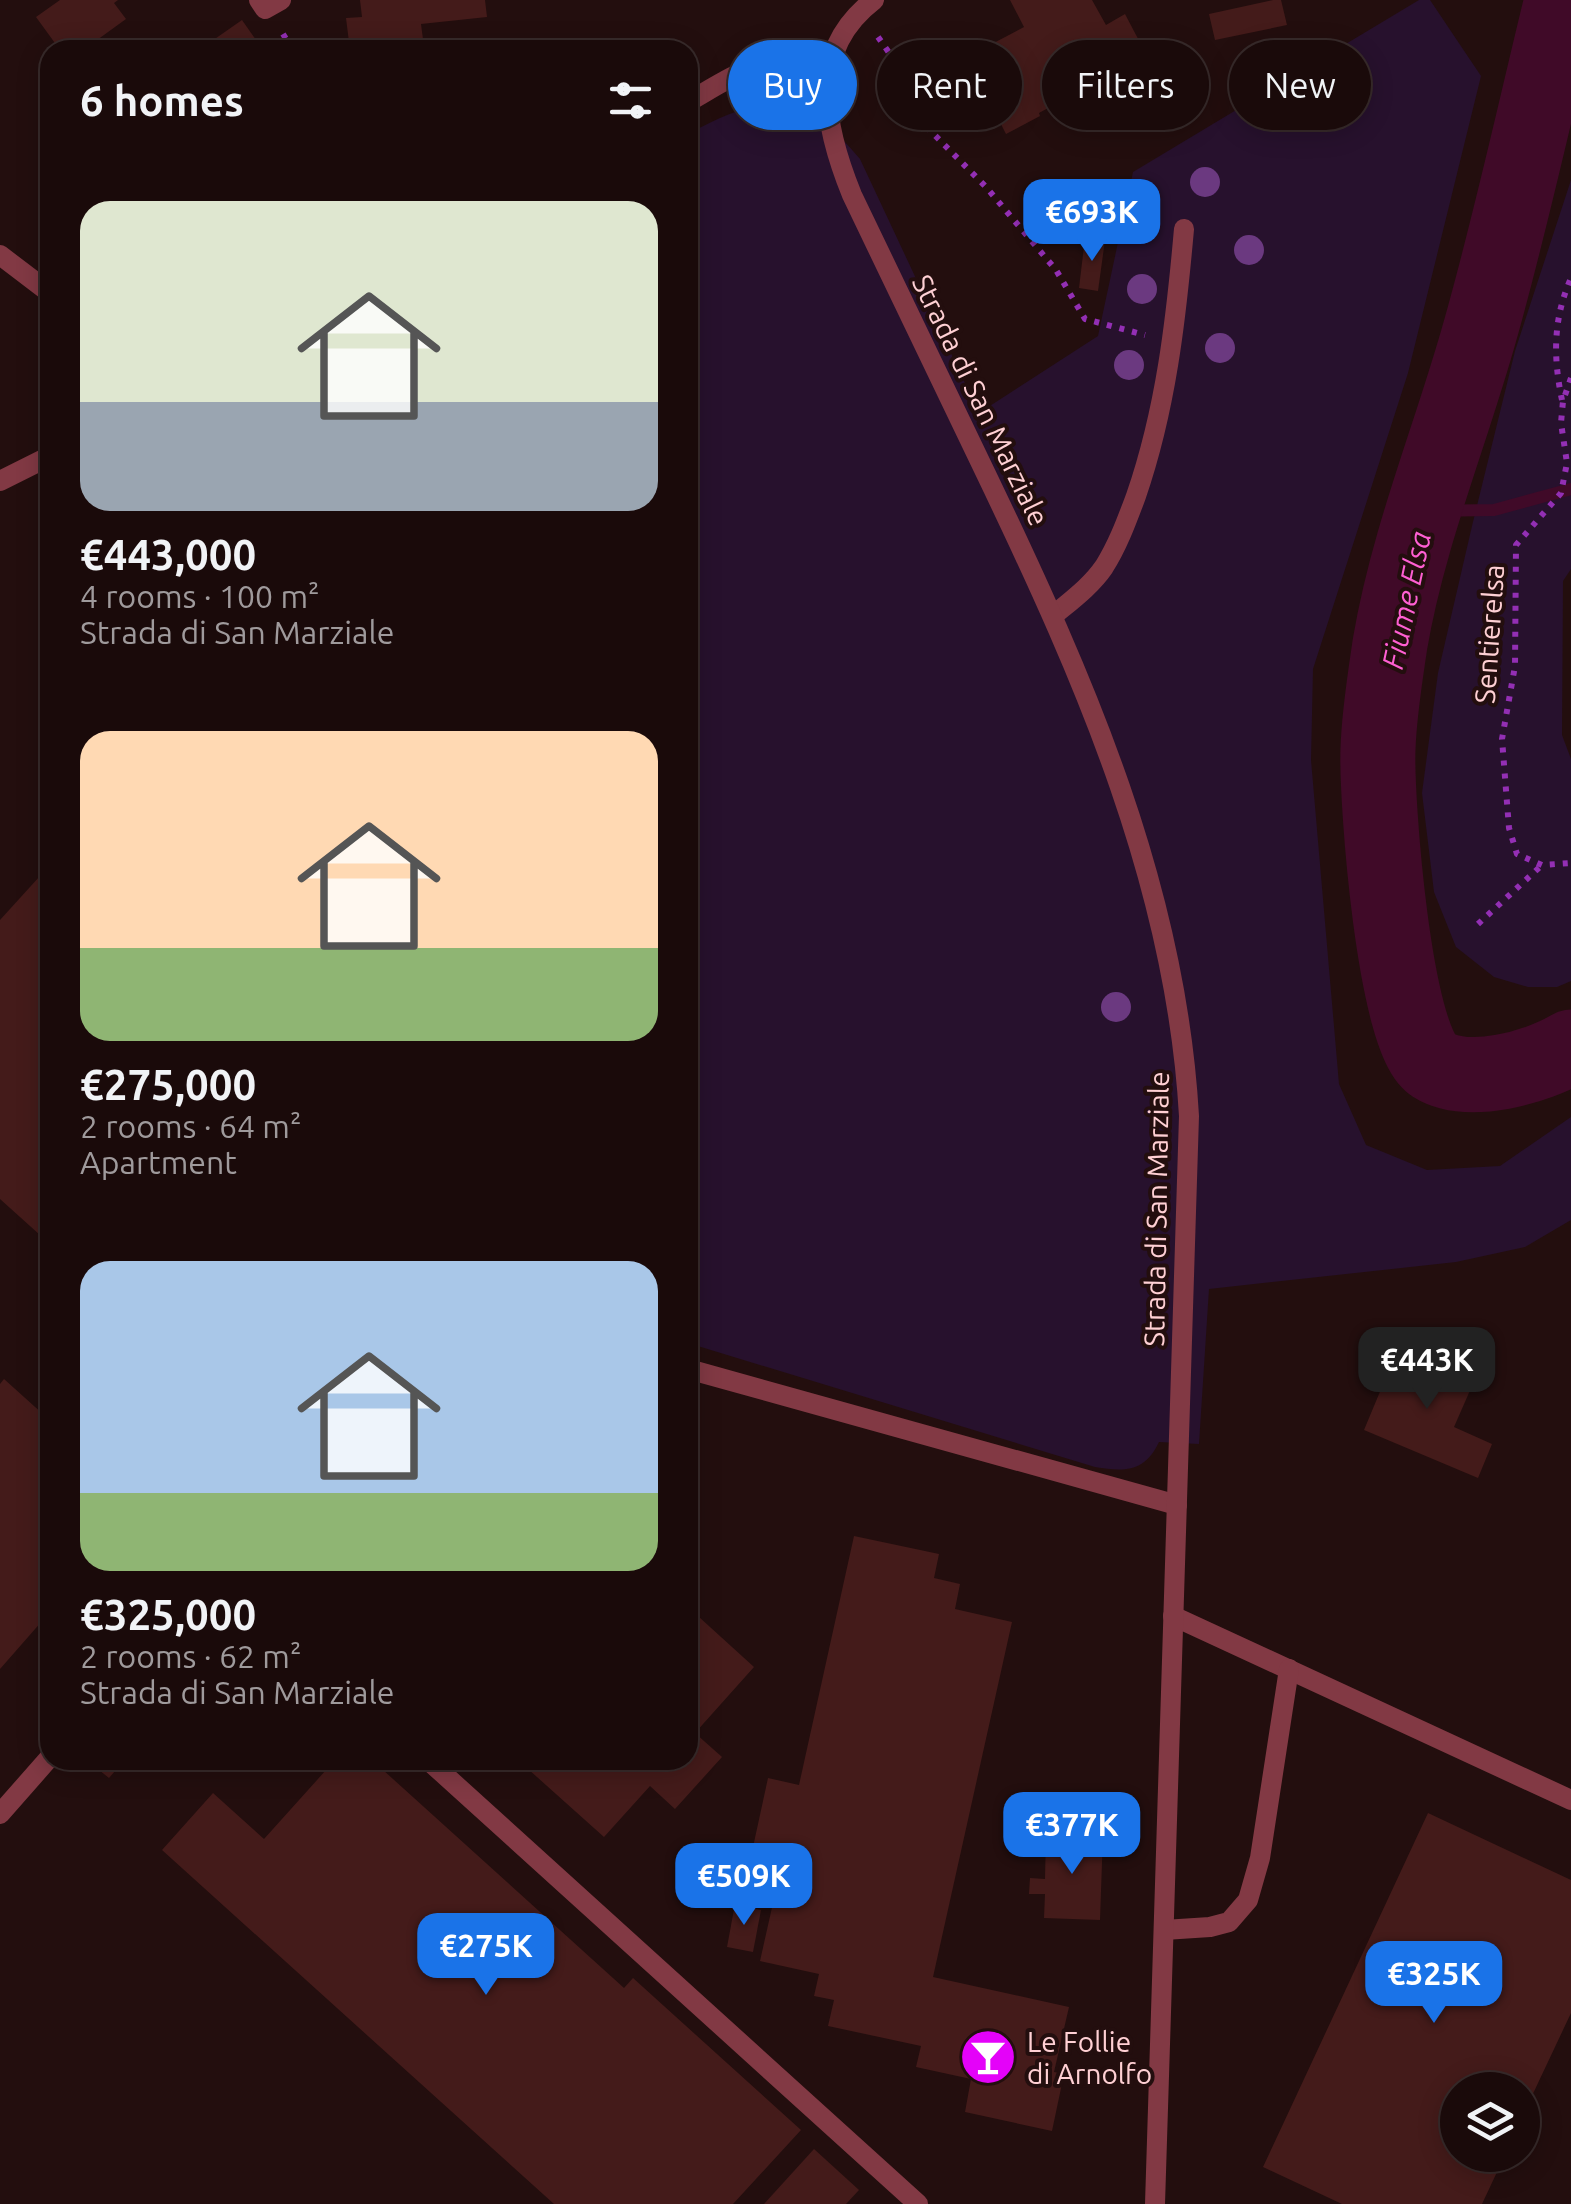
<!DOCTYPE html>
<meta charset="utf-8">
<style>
:root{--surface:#1a0a0a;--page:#271818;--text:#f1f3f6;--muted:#9f9a9c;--line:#382b2b;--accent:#1a73e8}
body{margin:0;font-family:Ubuntu,sans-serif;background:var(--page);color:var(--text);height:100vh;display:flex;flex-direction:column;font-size:38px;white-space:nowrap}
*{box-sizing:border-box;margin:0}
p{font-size:32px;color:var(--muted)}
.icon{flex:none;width:55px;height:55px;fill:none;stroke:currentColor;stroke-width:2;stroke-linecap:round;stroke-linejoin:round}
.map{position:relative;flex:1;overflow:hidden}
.panel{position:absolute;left:40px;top:40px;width:658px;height:1730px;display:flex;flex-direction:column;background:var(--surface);border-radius:30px;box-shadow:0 5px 25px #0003,0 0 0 2px var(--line)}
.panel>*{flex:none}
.top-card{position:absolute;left:728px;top:40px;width:692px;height:90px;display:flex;gap:20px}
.tools{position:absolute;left:1440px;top:2072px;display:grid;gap:20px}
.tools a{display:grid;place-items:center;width:100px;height:100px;border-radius:50%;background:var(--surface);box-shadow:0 5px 25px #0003,0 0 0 2px var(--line);font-size:50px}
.price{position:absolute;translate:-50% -85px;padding:0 22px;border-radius:20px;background:var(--accent);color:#fff;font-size:32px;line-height:65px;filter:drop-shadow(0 2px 5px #0008)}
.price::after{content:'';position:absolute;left:50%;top:60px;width:30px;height:22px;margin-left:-15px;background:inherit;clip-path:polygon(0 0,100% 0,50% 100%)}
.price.selected{background:#222;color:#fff}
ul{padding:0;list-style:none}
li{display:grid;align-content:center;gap:20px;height:530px;padding:0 40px}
li span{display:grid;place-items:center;height:310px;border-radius:30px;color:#555}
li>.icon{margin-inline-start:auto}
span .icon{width:180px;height:180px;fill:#fffc;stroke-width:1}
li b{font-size:42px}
h2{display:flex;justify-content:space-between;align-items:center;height:120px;padding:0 40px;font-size:42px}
.tag{padding:0 35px;border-radius:45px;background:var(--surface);box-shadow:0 5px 25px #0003,0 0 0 2px var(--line);font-size:35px;line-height:90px}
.tag.selected{background:var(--accent);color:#fff}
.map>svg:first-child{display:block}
</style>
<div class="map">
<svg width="1571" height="2204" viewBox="0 0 1571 2204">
<rect width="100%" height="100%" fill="#230e0e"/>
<g fill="#27112d">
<path d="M1419 0H1430L1481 76 1408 373 1313 669 1311 760 1339 1084 1366 1145 1427 1170 1500 1166 1571 1117V1220L1525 1247 1456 1262 1209 1289 1199 1444 1159 1442C1145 1472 1125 1472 1095 1467L688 1343V134C763 94 801 88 860 159L979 413 1098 336 1133 172Z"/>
<polygon points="1571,180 1571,569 1563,581 1562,735 1571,759 1571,981 1557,987 1528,987 1494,977 1456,947 1434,892 1422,793 1438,673 1472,526 1515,351"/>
</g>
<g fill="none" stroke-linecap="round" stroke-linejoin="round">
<polyline stroke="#400a28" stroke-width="12" points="1424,511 1494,510 1571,489"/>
<path stroke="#400a28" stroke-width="75" d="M1562 0C1535 110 1511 222 1480 331 1451 435 1408 537 1390 644 1385 678 1379 714 1378 749 1376 799 1394 1041 1433 1065 1468 1087 1538 1067 1571 1047"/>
</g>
<g fill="#441b1a">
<polygon points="60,0 118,0 114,3 126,19 97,40 103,50 60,50 36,17"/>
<polygon points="360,0 485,0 487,17 421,24 424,47 350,50 346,18 362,17"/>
<polygon points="1010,0 1092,0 1106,25 1125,14 1146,54 1039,113 1040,116 1006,134 967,57 1024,27"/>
<polygon points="1273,0 1281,0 1287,25 1215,40 1209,14"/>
<polygon points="242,20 263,50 199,50"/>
<polygon points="1125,71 1136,93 1106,107 1096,85"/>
<polygon points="1085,238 1105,240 1098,291 1079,288"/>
<polygon points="50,865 50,1244 0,1199 0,920"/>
<polygon points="1399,1346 1475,1379 1454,1427 1492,1444 1478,1478 1364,1430"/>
<polygon points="4,1379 44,1415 50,1409 50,1612 0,1669 0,1384"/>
<polygon points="854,1536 939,1554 934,1578 960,1584 955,1609 1012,1622 933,1977 1069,2007 1054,2072 1064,2074 1052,2131 965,2112 971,2079 916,2067 921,2046 828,2026 834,2000 814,1996 819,1974 760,1961 784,1854 753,1847 768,1778 799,1785"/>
<polygon points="688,1607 754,1667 695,1733 722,1757 675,1809 650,1786 604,1837 518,1760 688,1760"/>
<polygon points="99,1760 117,1760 121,1764 109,1778 94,1766"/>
<polygon points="335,1760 372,1760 624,1988 633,1978 801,2130 733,2204 554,2204 162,1850 213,1793 264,1839"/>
<polygon points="1428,1813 1571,1880 1571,2013 1522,2117 1522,2090 1458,2090 1458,2155 1505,2155 1482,2204 1342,2204 1263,2167"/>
<polygon points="1046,1833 1103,1834 1100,1920 1044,1918 1045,1894 1029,1894 1030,1878 1045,1879"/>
<polygon points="735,1904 761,1910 753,1952 727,1947"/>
<polygon points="814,2149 859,2190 846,2204 764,2204"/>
</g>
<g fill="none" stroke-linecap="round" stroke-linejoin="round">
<g stroke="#932fb4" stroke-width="6" stroke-dasharray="5 8" stroke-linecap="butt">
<polyline points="283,34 293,50"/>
<polyline points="878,37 890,54 907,107 986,187 1056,270 1085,319 1145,335"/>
<polyline points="1571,378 1563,401 1561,423 1567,463 1561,493 1516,545 1515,666 1502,739 1509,828 1517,854 1542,865 1571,863"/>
<path d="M1562 400C1553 357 1553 319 1571 278"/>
<polyline points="1478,924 1542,865"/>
</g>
<g stroke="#823944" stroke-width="20">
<path d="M1054 615C1072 600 1091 586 1104 567 1118 545 1127 520 1136 496 1166 409 1176 320 1184 229"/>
<polyline points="1173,1616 1571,1800"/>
<polyline points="428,1760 918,2204"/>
<polyline points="0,1814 50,1757"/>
<polyline points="1164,1930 1210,1927 1229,1922 1248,1900 1260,1858 1289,1669"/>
</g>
<polyline stroke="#823944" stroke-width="20" points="259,0 265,9 281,0"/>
<g stroke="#823944" stroke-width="20">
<path d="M688 102C730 78 780 43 831 62"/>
<polyline points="0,255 50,293"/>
<polyline points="0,481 50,456"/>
<polyline points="688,1369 1177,1505"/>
</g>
<path stroke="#823944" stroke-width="20" d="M874 0C807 51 824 126 852 195 897 289 942 382 987 476 1085 680 1176 887 1189 1116L1155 2204"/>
</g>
<g fill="#6b3980">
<circle cx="1205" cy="182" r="15"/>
<circle cx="1105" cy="209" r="15"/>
<circle cx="1249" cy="250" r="15"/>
<circle cx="1142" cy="289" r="15"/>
<circle cx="1220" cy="348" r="15"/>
<circle cx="1129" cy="365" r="15"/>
<circle cx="1116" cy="1007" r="15"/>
</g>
<defs>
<g id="bar-disc" transform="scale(2.875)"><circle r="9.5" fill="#e402f9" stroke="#230e0e"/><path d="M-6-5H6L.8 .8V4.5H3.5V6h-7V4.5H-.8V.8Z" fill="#fff"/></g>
</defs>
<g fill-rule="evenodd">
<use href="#bar-disc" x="988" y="2057"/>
</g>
<g text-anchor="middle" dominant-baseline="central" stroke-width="8" stroke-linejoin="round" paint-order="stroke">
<g font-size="28" fill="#ffd0d4" stroke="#230e0e">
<text transform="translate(981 400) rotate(64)">Strada di San Marziale</text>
<text transform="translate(1489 634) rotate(-86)">Sentierelsa</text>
<text transform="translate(1156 1209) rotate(-89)">Strada di San Marziale</text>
</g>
<g font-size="28" fill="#ffd0d4" stroke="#230e0e" text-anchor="start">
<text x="1027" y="2041">Le Follie<tspan x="1027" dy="32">di Arnolfo</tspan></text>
</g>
<g font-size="30" font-style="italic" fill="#fe5fd2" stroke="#230e0e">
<text transform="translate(1406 600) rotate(-78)">Fiume Elsa</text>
</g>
</g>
</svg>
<div class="tools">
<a><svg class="icon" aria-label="layers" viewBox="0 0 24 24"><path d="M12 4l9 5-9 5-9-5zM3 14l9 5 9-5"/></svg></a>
</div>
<b class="price" style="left:1092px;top:264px">€693K</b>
<b class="price selected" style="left:1427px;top:1412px">€443K</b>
<b class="price" style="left:1072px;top:1877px">€377K</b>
<b class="price" style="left:744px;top:1928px">€509K</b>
<b class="price" style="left:486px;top:1998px">€275K</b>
<b class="price" style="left:1434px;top:2026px">€325K</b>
<div class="top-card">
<a class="tag selected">Buy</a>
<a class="tag">Rent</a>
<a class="tag">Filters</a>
<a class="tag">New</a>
</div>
<section class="panel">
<h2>6 homes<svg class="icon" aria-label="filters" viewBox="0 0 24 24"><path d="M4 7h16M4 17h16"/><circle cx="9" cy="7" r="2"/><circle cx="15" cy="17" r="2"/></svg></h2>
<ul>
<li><span style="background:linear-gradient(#dfe7d0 65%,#9aa5b1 0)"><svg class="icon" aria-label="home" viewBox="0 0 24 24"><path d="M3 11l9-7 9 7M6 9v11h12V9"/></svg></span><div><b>€443,000</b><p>4 rooms · 100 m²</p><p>Strada di San Marziale</p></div></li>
<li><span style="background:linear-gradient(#ffd9b3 70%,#8fb573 0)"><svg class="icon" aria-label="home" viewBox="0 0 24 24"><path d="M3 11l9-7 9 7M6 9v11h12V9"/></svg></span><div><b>€275,000</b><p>2 rooms · 64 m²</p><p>Apartment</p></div></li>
<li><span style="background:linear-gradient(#a9c7e8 75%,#8fb573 0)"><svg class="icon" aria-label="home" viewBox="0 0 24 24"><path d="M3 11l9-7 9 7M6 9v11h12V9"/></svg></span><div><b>€325,000</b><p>2 rooms · 62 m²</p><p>Strada di San Marziale</p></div></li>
</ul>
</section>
</div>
